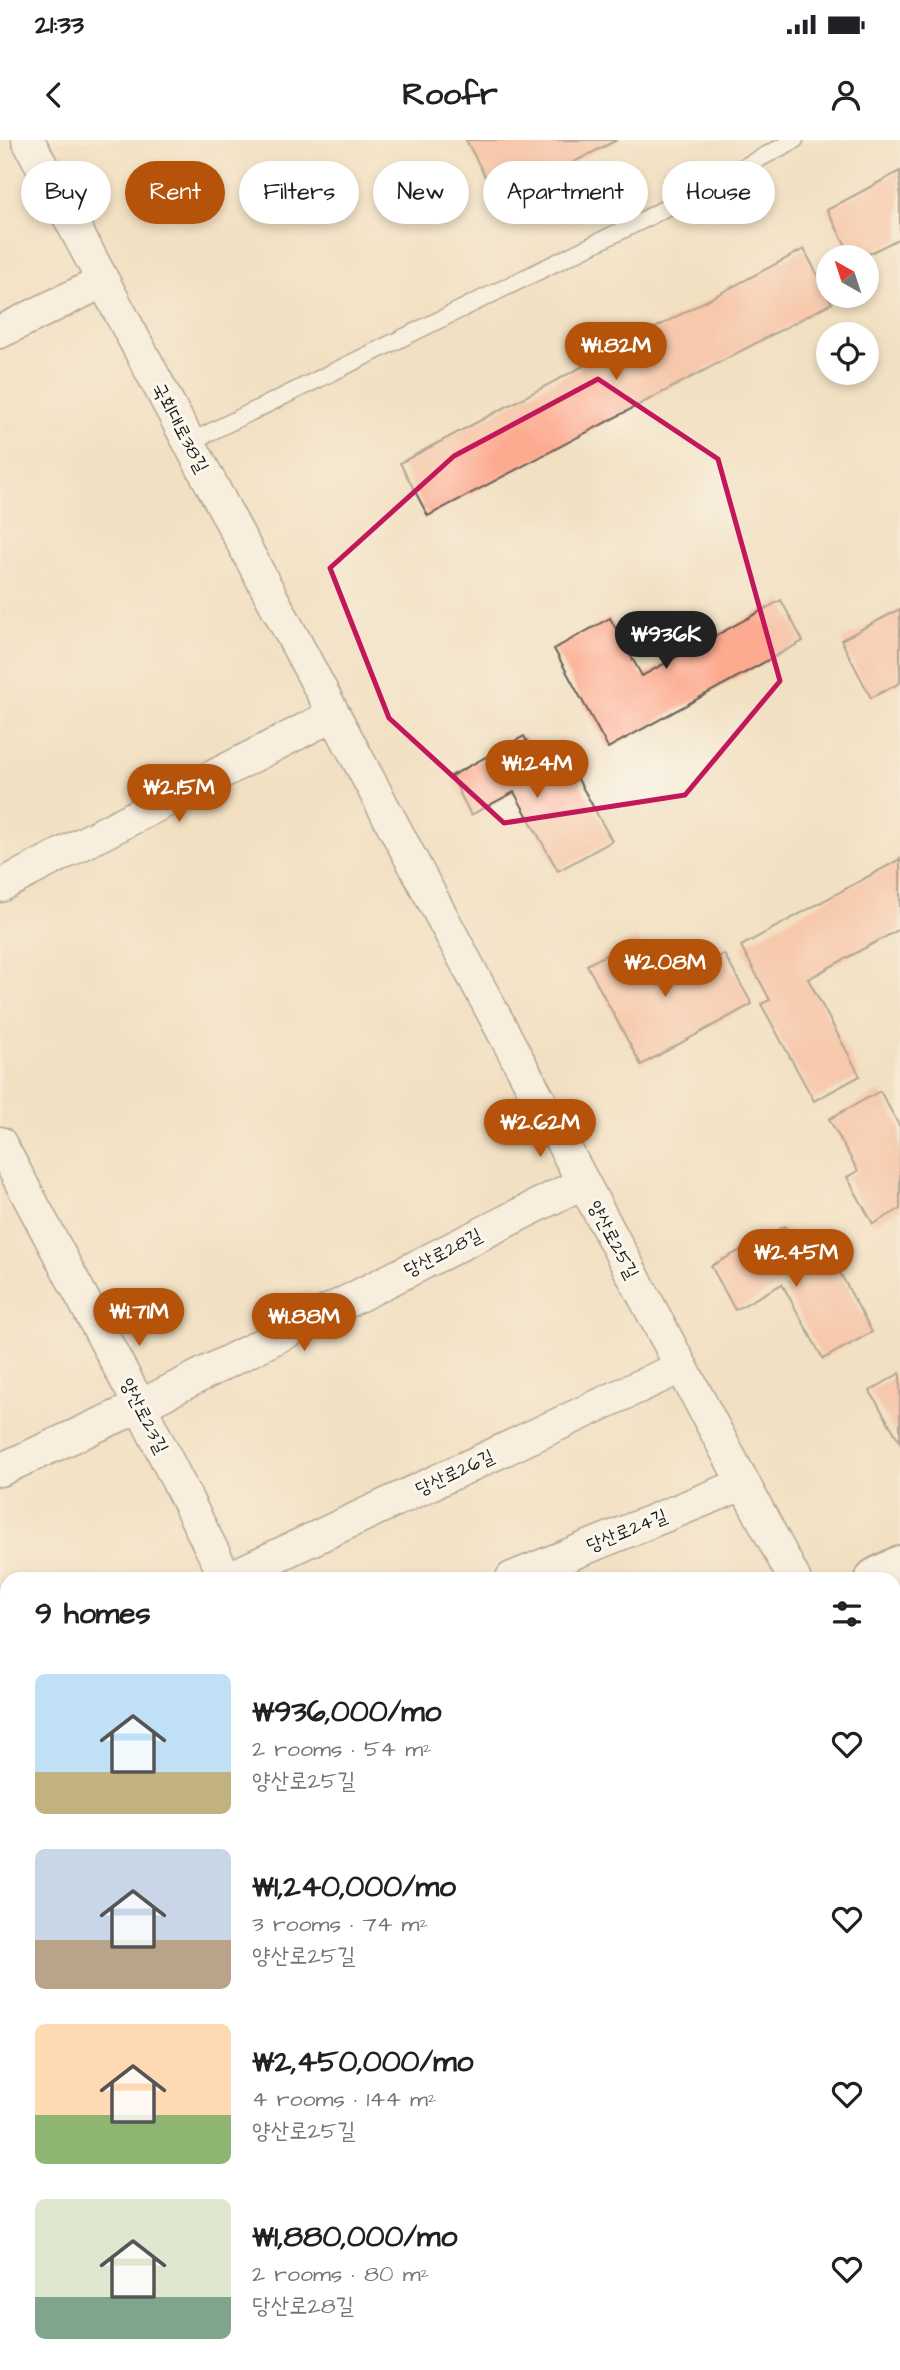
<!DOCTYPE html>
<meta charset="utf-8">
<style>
:root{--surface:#fff;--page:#f2f2f2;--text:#202124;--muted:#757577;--accent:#b45309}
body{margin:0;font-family:"Architects Daughter","Poor Story",sans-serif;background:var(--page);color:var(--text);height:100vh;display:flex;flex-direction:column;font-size:26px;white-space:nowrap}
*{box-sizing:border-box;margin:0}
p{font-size:23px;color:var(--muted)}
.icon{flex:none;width:38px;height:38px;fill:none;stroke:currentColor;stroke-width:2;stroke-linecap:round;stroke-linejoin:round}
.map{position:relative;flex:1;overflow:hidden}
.panel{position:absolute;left:0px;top:1432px;width:901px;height:800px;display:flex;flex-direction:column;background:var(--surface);border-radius:21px 21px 0 0;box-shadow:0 4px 10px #0003}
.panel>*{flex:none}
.banner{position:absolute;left:21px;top:21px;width:859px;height:63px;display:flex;gap:14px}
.needle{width:46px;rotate:321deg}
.controls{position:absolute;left:816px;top:105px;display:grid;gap:14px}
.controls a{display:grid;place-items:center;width:63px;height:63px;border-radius:50%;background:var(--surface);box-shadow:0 4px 10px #0003;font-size:35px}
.price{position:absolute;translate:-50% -60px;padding:0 16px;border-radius:24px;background:var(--accent);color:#fff;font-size:23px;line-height:46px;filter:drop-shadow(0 2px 4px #0008)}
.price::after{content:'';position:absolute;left:50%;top:42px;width:21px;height:16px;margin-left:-10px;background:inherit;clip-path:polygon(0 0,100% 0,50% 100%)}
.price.active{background:#222;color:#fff}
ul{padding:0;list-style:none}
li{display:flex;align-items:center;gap:21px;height:175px;padding:0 35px}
li span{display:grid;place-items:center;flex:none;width:196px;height:140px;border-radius:10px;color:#555}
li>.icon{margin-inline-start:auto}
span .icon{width:84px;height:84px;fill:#fffc;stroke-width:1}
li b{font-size:30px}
h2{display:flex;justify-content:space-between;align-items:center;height:84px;padding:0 35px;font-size:30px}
.chip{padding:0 24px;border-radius:32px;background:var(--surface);box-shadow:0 4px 10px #0003;font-size:24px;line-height:63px}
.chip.active{background:var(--accent);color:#fff}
.status{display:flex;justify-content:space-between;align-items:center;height:49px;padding:0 35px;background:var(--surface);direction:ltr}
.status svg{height:19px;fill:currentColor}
header{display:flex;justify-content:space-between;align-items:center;height:91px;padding:0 35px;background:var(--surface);font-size:32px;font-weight:700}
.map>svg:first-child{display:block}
</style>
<div class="status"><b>21:33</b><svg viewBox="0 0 49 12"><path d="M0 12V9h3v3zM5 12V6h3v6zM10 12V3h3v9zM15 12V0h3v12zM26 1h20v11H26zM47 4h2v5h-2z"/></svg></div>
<header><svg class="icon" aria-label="back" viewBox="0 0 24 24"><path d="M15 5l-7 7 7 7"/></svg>Roofr<svg class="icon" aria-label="person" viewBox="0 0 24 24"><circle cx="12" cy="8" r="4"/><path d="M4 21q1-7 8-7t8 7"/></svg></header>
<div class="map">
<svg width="900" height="2230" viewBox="0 0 900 2230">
<rect width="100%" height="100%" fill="#fbf7ec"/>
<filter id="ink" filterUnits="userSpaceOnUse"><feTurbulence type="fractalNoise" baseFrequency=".0143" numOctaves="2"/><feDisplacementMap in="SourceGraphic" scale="14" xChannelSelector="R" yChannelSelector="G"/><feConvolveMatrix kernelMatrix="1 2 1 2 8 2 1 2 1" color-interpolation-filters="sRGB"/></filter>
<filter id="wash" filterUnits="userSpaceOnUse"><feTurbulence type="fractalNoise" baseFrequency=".00686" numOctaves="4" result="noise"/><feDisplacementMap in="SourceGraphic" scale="28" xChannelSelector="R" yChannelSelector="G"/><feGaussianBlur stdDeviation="1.57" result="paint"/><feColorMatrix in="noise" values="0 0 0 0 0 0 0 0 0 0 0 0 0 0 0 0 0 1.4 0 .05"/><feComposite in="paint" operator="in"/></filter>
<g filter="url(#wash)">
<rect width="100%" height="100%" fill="#f2e0c2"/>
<g id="blocks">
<g fill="#fdab90">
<polygon points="466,0 617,0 498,61"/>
<polygon points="900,31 900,98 863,117 852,117 827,70"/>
<polygon points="804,109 832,163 428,376 400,323"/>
<polygon points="781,460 803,501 608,608 554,509 610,478 642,536"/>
<polygon points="900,469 900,543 871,558 841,500"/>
<polygon points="524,596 544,634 568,621 612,701 558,731 514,652 471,675 451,636"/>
<polygon points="900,719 900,789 808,839 860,936 814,961 761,864 770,860 741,806"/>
<polygon points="637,798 663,847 724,814 752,864 641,925 587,825"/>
<polygon points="880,951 900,987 900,1069 873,1084 847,1037 858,1031 829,979"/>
<polygon points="785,1086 808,1129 831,1116 872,1192 823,1219 782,1144 735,1170 711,1126"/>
<polygon points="900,1233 900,1302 870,1251"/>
</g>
</g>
</g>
<g filter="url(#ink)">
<use href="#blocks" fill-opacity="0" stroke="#676156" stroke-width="2"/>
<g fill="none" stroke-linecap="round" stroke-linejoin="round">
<g stroke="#676156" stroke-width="19">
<g id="service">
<polyline points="188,303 641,81 795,0"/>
<polyline points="894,1897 900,1893"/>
<polyline points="894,2197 900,2193"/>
<polyline points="408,2224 411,2230"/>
<polyline points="836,2230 846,2224"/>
</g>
</g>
<g stroke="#676156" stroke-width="35">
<g id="minor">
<polyline points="28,0 794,1438"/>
<polyline points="0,192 102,142"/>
<polyline points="0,746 333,575"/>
<polyline points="0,1003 140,1266 226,1438"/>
<polyline points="0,1330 140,1266 582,1043"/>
<polyline points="229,1438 681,1227"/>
<polyline points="512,1438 743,1344"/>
<polyline points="0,1531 7,1528"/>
<polyline points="894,1633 900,1645"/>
<polyline points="0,1649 7,1646"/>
<polyline points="894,1748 900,1745"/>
<polyline points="894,2059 900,2056"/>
<polyline points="633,2224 636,2230"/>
<polyline points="577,2230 587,2224"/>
</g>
</g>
<g stroke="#676156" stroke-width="42">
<g id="tertiary">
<polyline points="875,1438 900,1425"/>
<polyline points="0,1934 7,1930"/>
</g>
</g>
<g stroke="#676156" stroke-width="42">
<polyline id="secondary" points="0,2223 4,2230"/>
</g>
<use href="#service" stroke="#fff" stroke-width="16"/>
<use href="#minor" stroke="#fff" stroke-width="32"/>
<use href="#tertiary" stroke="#fff" stroke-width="38"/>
<use href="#secondary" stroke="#fff" stroke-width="38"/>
</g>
</g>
<path d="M0 0H900V2230H0ZM598 239 718 319 780 541 685 655 504 683 389 578 330 428 454 316Z" fill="#f2e0c2" fill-opacity=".55" fill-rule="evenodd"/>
<path fill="none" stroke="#c2185b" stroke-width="5" stroke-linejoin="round" d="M598 239 718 319 780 541 685 655 504 683 389 578 330 428 454 316Z"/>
<g text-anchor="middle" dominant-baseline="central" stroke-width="6" stroke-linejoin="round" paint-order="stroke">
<g font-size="19" fill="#1c1c1c" stroke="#fbf7ec">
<text transform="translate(180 288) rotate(62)">국회대로38길</text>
<text transform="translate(613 1100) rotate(62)">양산로25길</text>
<text transform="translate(443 1113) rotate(-27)">당산로28길</text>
<text transform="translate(144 1276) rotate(63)">양산로23길</text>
<text transform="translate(455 1333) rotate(-25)">당산로26길</text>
<text transform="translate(627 1391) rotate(-22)">당산로24길</text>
</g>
</g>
</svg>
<div class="controls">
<a><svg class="needle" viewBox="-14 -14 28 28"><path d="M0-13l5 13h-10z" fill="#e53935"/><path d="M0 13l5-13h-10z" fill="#757577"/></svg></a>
<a><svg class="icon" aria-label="locate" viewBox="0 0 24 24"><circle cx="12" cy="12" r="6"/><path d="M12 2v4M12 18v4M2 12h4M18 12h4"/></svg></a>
</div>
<b class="price" style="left:616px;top:242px">₩1.82M</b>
<b class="price active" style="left:666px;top:531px">₩936K</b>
<b class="price" style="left:537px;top:660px">₩1.24M</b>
<b class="price" style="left:179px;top:684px">₩2.15M</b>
<b class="price" style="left:665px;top:859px">₩2.08M</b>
<b class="price" style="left:540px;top:1019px">₩2.62M</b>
<b class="price" style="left:796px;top:1149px">₩2.45M</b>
<b class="price" style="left:139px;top:1208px">₩1.71M</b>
<b class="price" style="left:304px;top:1213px">₩1.88M</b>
<div class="banner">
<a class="chip">Buy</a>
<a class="chip active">Rent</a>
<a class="chip">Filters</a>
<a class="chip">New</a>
<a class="chip">Apartment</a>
<a class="chip">House</a>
</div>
<section class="panel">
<h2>9 homes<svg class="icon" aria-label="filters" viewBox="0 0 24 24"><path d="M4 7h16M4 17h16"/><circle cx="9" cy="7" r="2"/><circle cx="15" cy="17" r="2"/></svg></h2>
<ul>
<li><span style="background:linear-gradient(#bfe0f5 70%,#c2b280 0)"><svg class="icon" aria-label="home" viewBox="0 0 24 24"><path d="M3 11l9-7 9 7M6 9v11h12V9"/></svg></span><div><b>₩936,000/mo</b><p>2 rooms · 54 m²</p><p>양산로25길</p></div><svg class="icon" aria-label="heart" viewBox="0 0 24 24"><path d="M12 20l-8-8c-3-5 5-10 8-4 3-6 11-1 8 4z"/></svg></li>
<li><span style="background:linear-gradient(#c9d6e8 65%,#b9a48a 0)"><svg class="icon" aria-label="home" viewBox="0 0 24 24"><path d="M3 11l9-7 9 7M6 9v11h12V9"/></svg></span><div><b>₩1,240,000/mo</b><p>3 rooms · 74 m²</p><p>양산로25길</p></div><svg class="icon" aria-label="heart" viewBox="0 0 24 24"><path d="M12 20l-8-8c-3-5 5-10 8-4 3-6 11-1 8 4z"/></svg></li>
<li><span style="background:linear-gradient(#ffd9b3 65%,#8fb573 0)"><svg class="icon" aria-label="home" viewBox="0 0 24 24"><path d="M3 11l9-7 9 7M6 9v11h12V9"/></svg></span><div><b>₩2,450,000/mo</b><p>4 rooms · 144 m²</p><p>양산로25길</p></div><svg class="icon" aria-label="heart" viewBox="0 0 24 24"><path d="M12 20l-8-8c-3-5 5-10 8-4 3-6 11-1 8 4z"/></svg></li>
<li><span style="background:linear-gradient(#dfe7d0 70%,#7fa58c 0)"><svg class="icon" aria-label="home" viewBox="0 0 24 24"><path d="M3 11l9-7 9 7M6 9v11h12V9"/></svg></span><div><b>₩1,880,000/mo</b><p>2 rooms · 80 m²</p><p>당산로28길</p></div><svg class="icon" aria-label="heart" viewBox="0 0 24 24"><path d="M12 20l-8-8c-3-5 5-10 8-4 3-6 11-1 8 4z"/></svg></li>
</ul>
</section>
</div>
